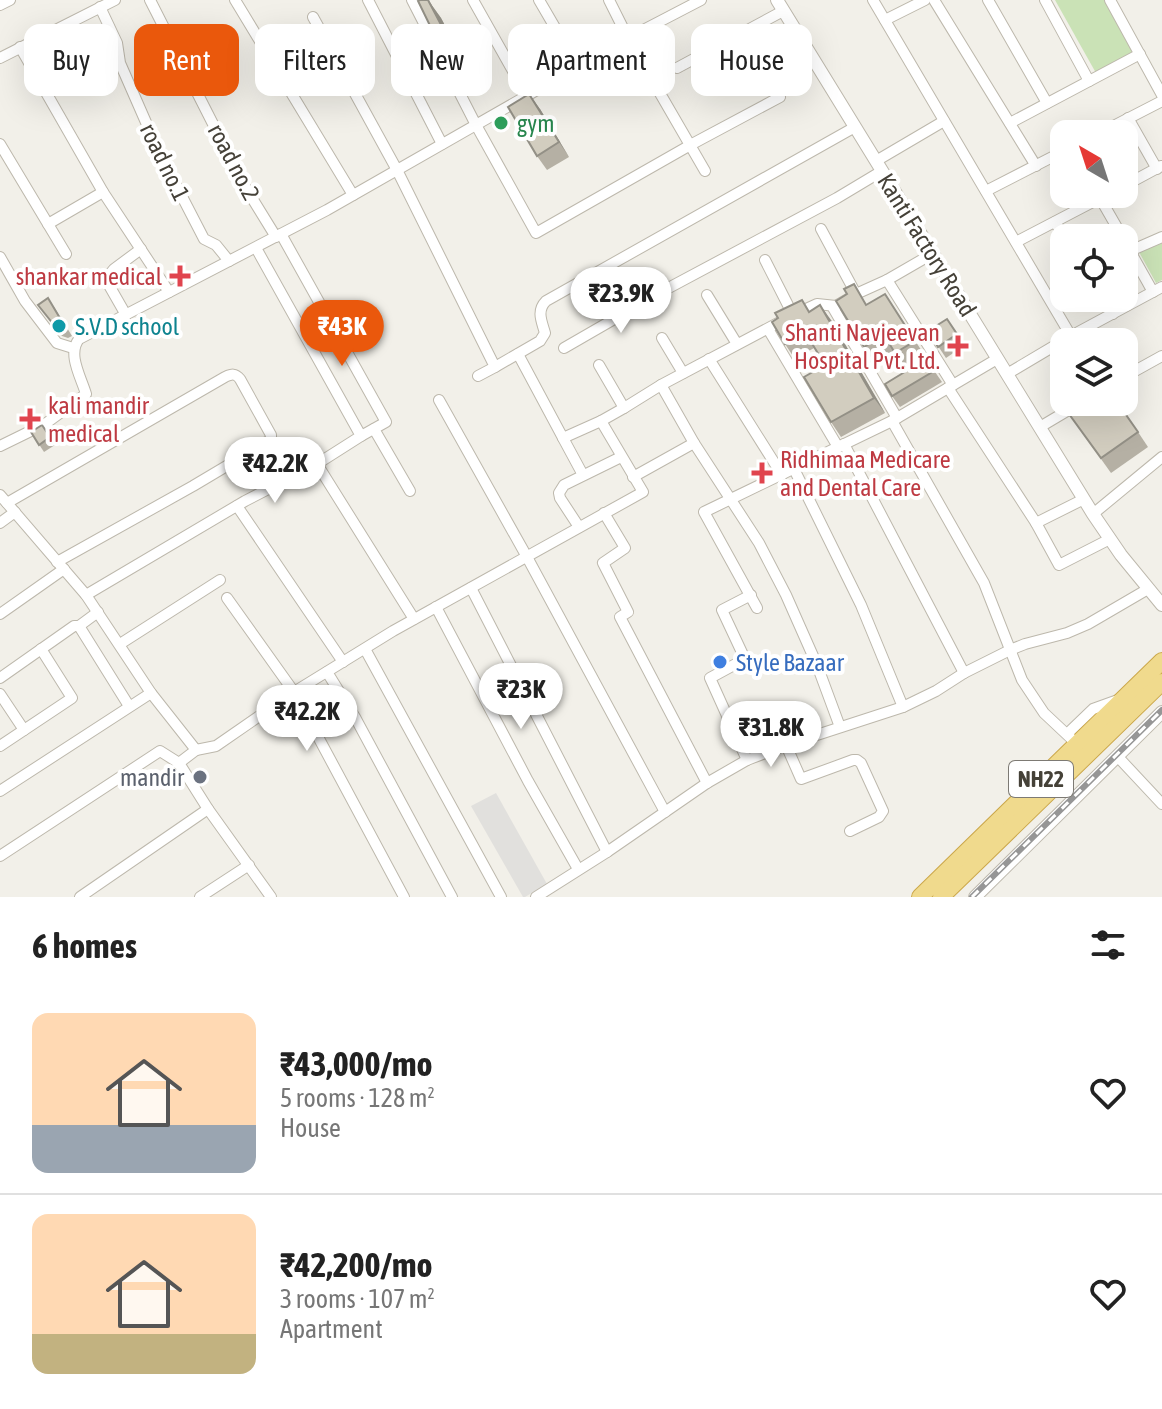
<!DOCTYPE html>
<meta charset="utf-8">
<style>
:root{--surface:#fff;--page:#f2f2f2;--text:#222;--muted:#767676;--line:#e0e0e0;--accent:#ea580c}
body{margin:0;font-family:"Asap Condensed",sans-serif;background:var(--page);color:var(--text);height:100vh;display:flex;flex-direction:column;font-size:30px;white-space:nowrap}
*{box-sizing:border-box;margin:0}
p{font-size:26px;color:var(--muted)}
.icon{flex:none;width:44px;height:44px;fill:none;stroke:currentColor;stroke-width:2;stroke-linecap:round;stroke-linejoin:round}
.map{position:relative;height:897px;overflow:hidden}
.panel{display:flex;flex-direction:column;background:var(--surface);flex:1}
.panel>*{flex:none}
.top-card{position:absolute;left:24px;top:24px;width:1114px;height:72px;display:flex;gap:16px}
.needle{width:52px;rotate:321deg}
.buttons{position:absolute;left:1050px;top:120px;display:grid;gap:16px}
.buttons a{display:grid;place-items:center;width:88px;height:88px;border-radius:16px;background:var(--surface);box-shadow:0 8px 32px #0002;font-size:40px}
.price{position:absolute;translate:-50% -68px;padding:0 18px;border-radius:28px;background:#fff;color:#222;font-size:26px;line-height:52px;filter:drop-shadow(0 2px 4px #0008)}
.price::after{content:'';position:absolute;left:50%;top:48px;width:24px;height:18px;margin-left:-12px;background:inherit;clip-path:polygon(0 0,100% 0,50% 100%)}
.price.on{background:var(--accent);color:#fff}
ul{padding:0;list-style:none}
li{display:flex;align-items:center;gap:24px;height:200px;padding:0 32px}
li+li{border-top:2px solid var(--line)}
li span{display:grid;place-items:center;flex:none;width:224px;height:160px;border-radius:16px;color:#555}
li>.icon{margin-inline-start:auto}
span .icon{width:96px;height:96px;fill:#fffc;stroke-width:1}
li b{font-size:34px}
h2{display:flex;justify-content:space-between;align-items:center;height:96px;padding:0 32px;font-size:34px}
.chip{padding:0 28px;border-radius:16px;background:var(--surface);box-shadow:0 8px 32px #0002;font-size:28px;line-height:72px}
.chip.on{background:var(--accent);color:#fff}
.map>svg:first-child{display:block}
</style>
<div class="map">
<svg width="1162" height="897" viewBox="0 0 1162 897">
<rect width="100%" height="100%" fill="#f2f0e9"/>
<g fill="#cae2b6">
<polygon points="1055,0 1108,0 1136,50 1096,73"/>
<polygon points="1162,240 1162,280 1156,283 1139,252"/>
</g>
<polygon fill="#e1e0dd" points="496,793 547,884 525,897 523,897 471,806"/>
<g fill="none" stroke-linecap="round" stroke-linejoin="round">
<g stroke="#bdb8ac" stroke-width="12">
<g id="minor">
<polyline points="150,0 244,185 276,237"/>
<polyline points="235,0 353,195"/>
<polyline points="368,0 442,144"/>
<polyline points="412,0 476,125 536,233 694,143 780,97"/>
<polyline points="473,0 527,96"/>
<polyline points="539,0 578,67"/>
<polyline points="609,0 628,38 705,171"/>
<polyline points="873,0 1071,336"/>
<polyline points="934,0 1036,166"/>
<polyline points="988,0 1047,103"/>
<polyline points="1045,0 1089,81"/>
<polyline points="1110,0 1162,95"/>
<polyline points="0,5 10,0"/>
<polyline points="100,7 117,43 120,63 159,152 204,239 216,245 229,261"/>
<polyline points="313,17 397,170 495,367 478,376"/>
<polyline points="885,20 925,0"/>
<polyline points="20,47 103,192 169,292"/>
<polyline points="0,58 115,0"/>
<polyline points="677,68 783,11"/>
<polyline points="1128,118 1157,169"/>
<polyline points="1010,123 1140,54"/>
<polyline points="1098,134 1162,101"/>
<polyline points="0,144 66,254"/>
<polyline points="876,161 944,121"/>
<polyline points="1124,186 1161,166"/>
<polyline points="986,191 1064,151"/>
<polyline points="1100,198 1123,238"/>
<polyline points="1055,222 1065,238"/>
<polyline points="48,224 103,192"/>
<polyline points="821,229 856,294 887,280 932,254"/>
<polyline points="281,234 386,422 361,436"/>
<polyline points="1124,240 1130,251 1162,237"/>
<polyline points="1016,242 1108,194"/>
<polyline points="256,248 361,436 317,464"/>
<polyline points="1130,251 1153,292"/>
<polyline points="0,257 25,301 57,343 73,348"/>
<polyline points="765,260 793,315"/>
<polyline points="887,280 953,385"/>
<polyline points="707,295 737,344"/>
<polyline points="1103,298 1113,314"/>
<polyline points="832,306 897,418"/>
<polyline points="126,315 110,287 109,275 114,269 141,249"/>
<polyline points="768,329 838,447"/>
<polyline points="662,338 683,373"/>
<polyline points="564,348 661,292 837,198 882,171"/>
<polyline points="709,359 782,475"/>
<polyline points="599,365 624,408 661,385 793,315 817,304 836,306 848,299"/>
<path d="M495 367 540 341 545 333C542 322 536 311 546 301L855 127"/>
<polyline points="1007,374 1071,336 1162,287"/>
<polyline points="1124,377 1162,356"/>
<polyline points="661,385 694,443 759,543 786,595 817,665 840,727"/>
<polyline points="948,388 1036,523 1059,565 1110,539"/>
<polyline points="439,400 527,557 665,812"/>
<polyline points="601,421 624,408"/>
<polyline points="892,421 984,583 1022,680 1044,713 1077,744"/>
<polyline points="1040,427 1082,402"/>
<polyline points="374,429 410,491"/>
<polyline points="563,438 583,475"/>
<polyline points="844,444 964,673"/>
<path d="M0 446 45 424 86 394C81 377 67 354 79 339L327 210 628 38 701 0"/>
<polyline points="794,469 861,605 903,707"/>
<polyline points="633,477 694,443"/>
<polyline points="0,495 86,595 151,693 196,750 179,763 208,809 271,897"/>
<path d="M7 503 225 377C232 374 235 373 240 379L271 435V439L267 442 193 486 57 562"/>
<polyline points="237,506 343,662"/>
<polyline points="604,513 625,548 603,563 628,612 620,617 707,783"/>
<polyline points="1093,514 1162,457"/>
<polyline points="0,523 15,512"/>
<polyline points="1036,523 1084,499"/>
<polyline points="579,527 560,498 559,493 564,485 621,457"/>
<polyline points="471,588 607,852"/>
<polyline points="86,595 245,501 317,464 414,619"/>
<polyline points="227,598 294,692 404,897"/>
<polyline points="436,607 528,781 578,869"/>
<polyline points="757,608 704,512 892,421 997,359"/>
<polyline points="0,614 64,569"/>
<polyline points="79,626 98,612"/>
<polyline points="120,644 220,580"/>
<polyline points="365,649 501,897"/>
<polyline points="327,672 356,719 452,897"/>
<polyline points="0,678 74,626 79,626 129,706"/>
<polyline points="0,694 24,730"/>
<polyline points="1068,733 1093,709 1118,700"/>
<polyline points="786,745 801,779 853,760 857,760 861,763 883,811 879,817 850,831"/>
<polyline points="0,746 72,698 41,649"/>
<polyline points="196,750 216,746 294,692 393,631 643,492 601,421 563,438 518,354"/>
<polyline points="1118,757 1162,804"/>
<polyline points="747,760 710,678 745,659 722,610 751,595"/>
<polyline points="0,791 151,693"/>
<polyline points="0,856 160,751 179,763"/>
<polyline points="80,897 208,809"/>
<polyline points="200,897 249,865"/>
<polyline points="536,897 607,852 707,783 747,760 786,745 903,707 936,691 964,673 1010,650 1025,644 1067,633 1088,624 1148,589"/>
</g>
</g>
<g stroke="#bdb8ac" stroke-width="14">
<g id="tertiary">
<polyline points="777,0 1093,514 1121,555 1162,605"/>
<polyline points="975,897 1162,712"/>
</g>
</g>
<g stroke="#cba74a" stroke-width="18">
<g id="trunk">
<polyline points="920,897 1162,661"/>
<polyline points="941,897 1162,682"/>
</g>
</g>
<use href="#minor" stroke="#fff" stroke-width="10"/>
<use href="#tertiary" stroke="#fff" stroke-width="12"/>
<use href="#trunk" stroke="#f0da8d" stroke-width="16"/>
<g stroke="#969696" stroke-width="6">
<polyline id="rail" points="972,897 1162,710"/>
</g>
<use href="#rail" stroke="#fff" stroke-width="3" stroke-dasharray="9" stroke-linecap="butt"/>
</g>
<g fill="#b5b0a4">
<polygon points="428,0 441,18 462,58 454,64 438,42"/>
<polygon points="540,109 569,157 547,170 537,156"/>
<polygon points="885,294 925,356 905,367 894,350 874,362 864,347 868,304"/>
<polygon points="48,298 56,310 72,336 68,338 62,336 38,305"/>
<polygon points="810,311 831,320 885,413 841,437 831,422 825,365 814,348 795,359 785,344"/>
<polygon points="947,319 965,345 946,358 928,331"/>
<polygon points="926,359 942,382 900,407 892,396"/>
<polygon points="1069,414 1138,432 1148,447 1111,473"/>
<polygon points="42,425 55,445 44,452 31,432"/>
</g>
<g fill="#939086">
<polygon points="428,0 441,18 462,58 447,36"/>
<polygon points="529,94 540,109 569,157 559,142"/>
<polygon points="820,305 831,320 885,413 874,398"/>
</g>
<g fill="#d2cdbf" stroke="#939086" stroke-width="2">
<polygon points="420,0 428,0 447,36 438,42 418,1"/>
<polygon points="529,94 559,142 537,156 508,107"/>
<polygon points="854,284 866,305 885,294 915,341 895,353 884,335 864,347 836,301 847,294 844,289"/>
<polygon points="48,298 64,325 60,327 54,325 38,305"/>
<polygon points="802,300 809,312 820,305 874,398 831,422 804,377 825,365 805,332 785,344 772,322 778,318 775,313"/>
<polygon points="947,319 957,334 938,347 928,331"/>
<polygon points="926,359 934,371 892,396 885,384"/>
<polygon points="1086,402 1117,402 1138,432 1101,458 1069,414"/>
<polygon points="42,425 50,437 39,445 31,432"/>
</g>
<circle fill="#2e9e5b" stroke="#fff" stroke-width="3" cx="501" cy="123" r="8"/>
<g fill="#e0444e" stroke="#fff" stroke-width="3">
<path d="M176 264h8v8h8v8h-8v8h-8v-8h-8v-8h8z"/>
<path d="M954 334h8v8h8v8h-8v8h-8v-8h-8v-8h8z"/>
<path d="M26 407h8v8h8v8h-8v8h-8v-8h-8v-8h8z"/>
<path d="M758 461h8v8h8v8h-8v8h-8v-8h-8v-8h8z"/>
</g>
<circle fill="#0f9aa8" stroke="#fff" stroke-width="3" cx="59" cy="326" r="8"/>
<circle fill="#3f7fe0" stroke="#fff" stroke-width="3" cx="720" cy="662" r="8"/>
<circle fill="#6b7280" stroke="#fff" stroke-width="3" cx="200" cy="777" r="8"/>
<g text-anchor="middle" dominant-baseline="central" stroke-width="8" stroke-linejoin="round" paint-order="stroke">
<rect fill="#fff" stroke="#7d7a74" stroke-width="2" x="1009" y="761" width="64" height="36" rx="6"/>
<g font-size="22" font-weight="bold" fill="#454138">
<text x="1041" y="779">NH22</text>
</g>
<g font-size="24" fill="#27864d" stroke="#fff" text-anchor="start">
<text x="517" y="123">gym</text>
</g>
<g font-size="24" fill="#454138" stroke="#fff">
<text transform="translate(165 162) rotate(64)">road no.1</text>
<text transform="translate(234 162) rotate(62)">road no.2</text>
<text transform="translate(927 245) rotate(58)">Kanti Factory Road</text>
</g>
<g font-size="24" fill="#be3a42" stroke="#fff" text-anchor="end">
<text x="162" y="276">shankar medical</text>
<text x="940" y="332">Shanti Navjeevan<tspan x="940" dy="28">Hospital Pvt. Ltd.</tspan></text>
<text x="48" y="405" text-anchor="start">kali mandir<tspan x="48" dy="28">medical</tspan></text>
<text x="780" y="459" text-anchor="start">Ridhimaa Medicare<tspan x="780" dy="28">and Dental Care</tspan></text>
</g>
<g font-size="24" fill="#0d838f" stroke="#fff" text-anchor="start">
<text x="75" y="326">S.V.D school</text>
</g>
<g font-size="24" fill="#366cbe" stroke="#fff" text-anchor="start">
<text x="736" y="662">Style Bazaar</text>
</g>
<g font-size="24" fill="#5b616d" stroke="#fff" text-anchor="end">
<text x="184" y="777">mandir</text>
</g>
</g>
</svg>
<div class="buttons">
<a><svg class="needle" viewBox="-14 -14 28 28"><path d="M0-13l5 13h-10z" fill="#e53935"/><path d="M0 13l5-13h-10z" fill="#767676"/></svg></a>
<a><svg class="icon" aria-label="locate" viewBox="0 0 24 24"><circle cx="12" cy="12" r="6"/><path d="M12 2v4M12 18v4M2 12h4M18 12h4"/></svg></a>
<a><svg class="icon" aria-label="layers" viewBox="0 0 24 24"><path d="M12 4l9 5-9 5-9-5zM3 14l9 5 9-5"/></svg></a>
</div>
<b class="price" style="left:621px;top:335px">₹23.9K</b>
<b class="price on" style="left:342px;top:368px">₹43K</b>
<b class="price" style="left:275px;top:505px">₹42.2K</b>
<b class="price" style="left:521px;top:731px">₹23K</b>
<b class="price" style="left:307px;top:753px">₹42.2K</b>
<b class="price" style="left:771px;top:769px">₹31.8K</b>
<div class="top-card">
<a class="chip">Buy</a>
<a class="chip on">Rent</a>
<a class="chip">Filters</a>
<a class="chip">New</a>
<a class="chip">Apartment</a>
<a class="chip">House</a>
</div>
</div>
<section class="panel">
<h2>6 homes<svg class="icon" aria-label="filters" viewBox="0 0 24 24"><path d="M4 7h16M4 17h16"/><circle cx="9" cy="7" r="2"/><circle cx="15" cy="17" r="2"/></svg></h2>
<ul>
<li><span style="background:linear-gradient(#ffd9b3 70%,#9aa5b1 0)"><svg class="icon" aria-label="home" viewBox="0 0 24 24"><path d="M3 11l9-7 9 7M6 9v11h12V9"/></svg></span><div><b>₹43,000/mo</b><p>5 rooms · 128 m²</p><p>House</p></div><svg class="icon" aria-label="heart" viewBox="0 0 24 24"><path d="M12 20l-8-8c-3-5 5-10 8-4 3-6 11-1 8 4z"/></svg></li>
<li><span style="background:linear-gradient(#ffd9b3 75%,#c2b280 0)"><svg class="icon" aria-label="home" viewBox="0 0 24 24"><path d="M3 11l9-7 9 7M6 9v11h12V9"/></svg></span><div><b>₹42,200/mo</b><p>3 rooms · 107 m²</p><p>Apartment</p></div><svg class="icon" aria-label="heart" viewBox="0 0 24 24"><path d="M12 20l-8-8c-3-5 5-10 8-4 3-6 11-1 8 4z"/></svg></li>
</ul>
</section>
